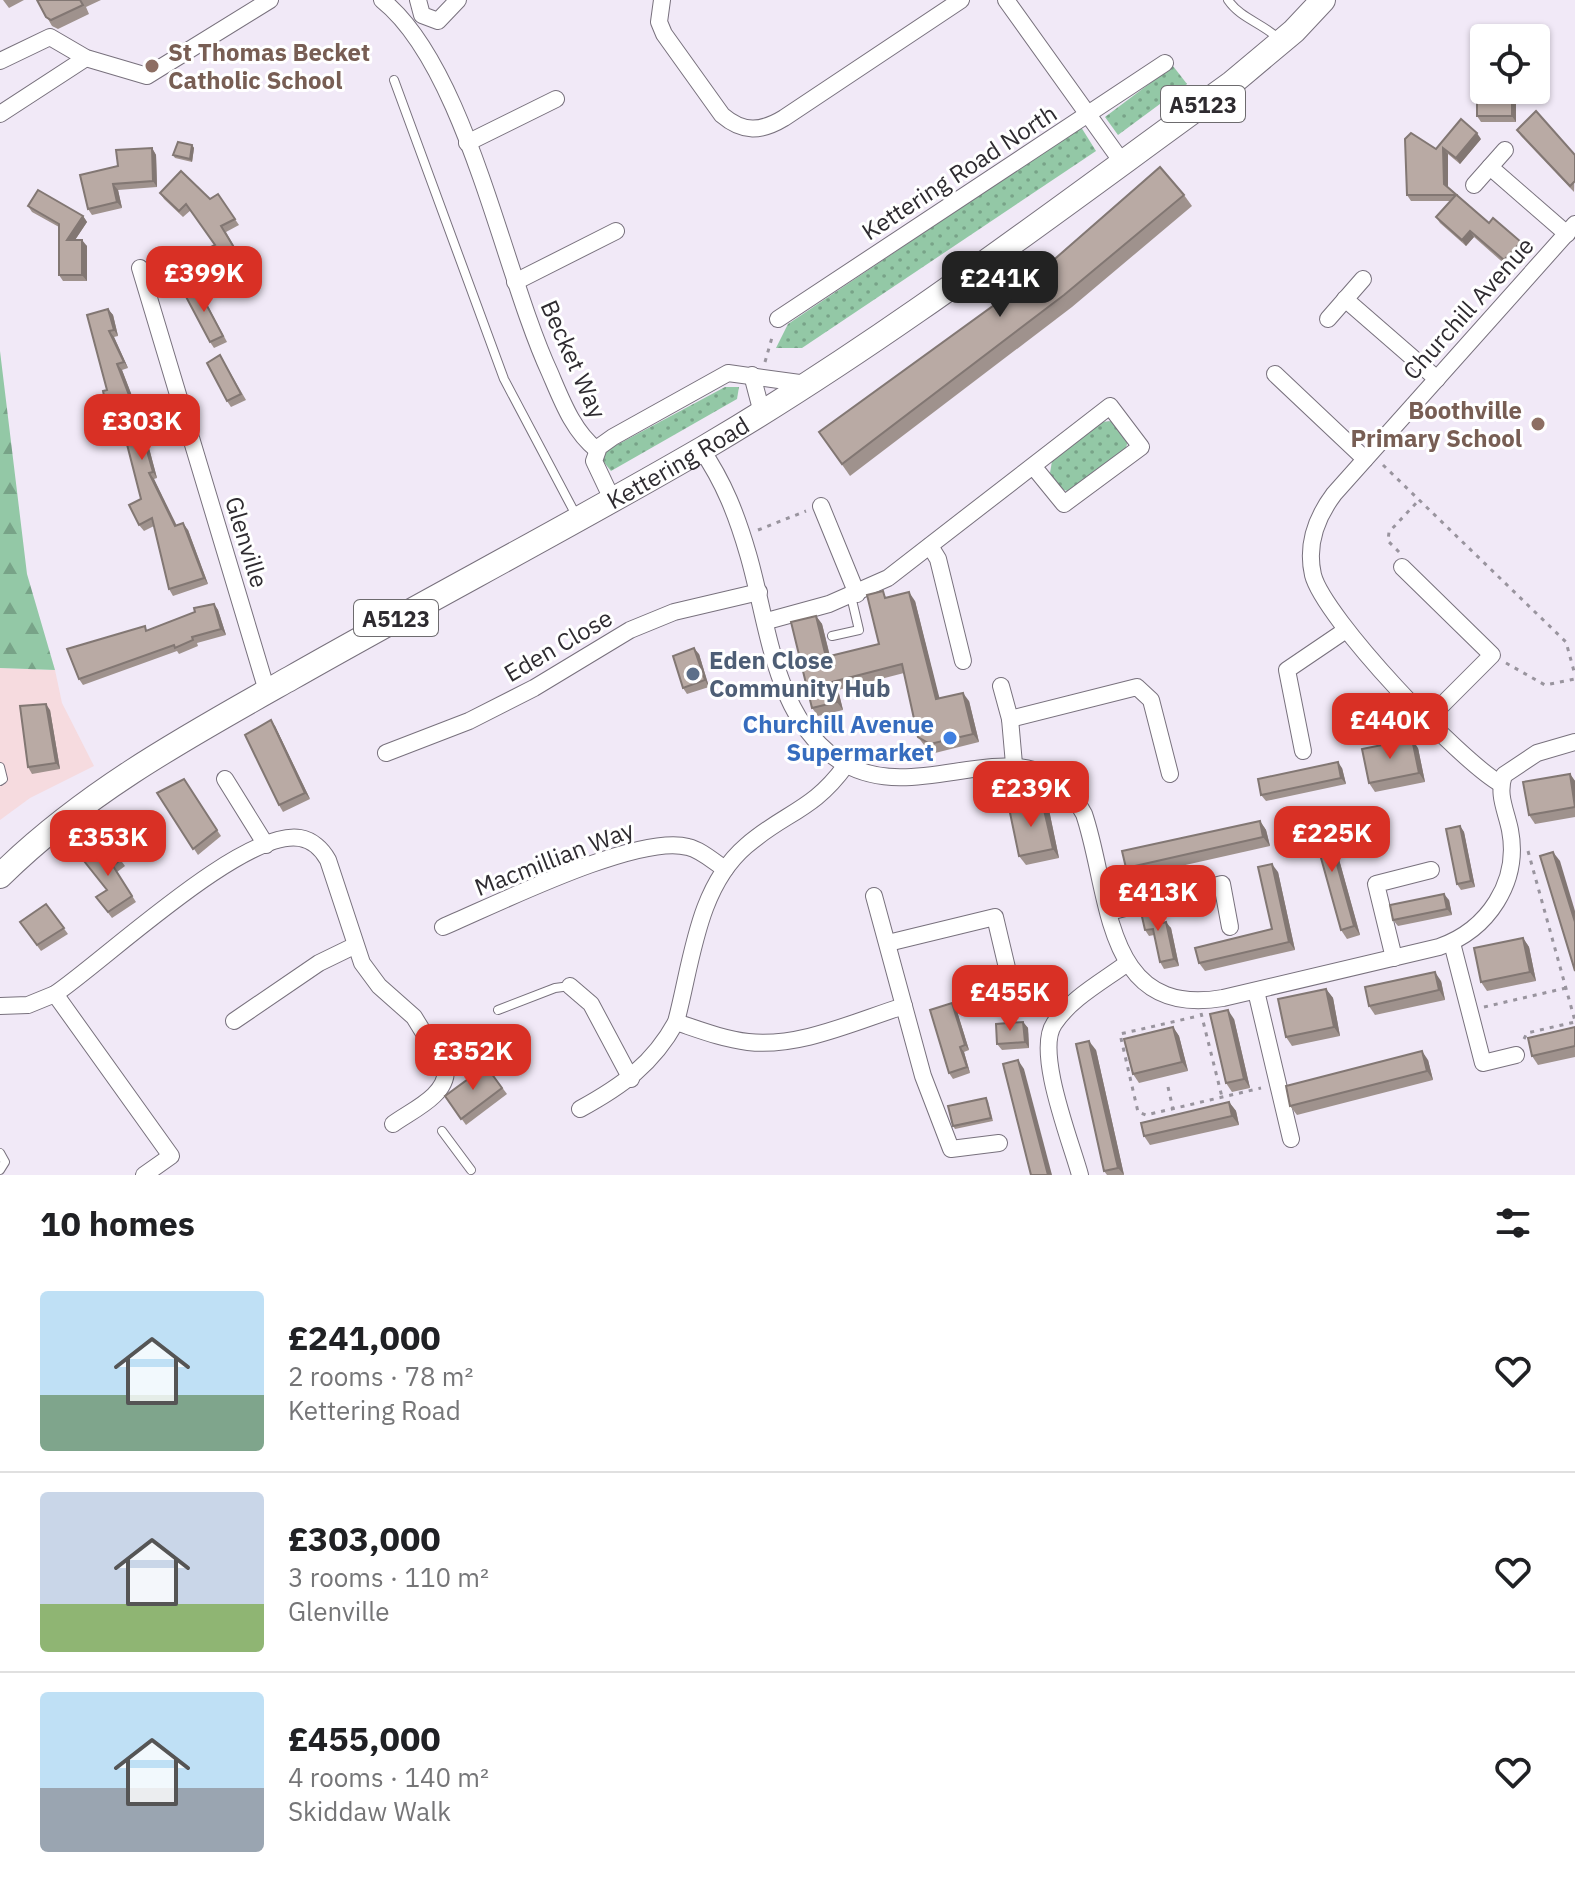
<!DOCTYPE html>
<meta charset="utf-8">
<style>
:root{--surface:#fff;--page:#f2f2f2;--text:#202124;--muted:#757577;--line:#e0e0e0;--accent:#d93025}
body{margin:0;font-family:"IBM Plex Sans",sans-serif;background:var(--page);color:var(--text);height:100vh;display:flex;flex-direction:column;font-size:30px;white-space:nowrap}
*{box-sizing:border-box;margin:0}
p{font-size:26px;color:var(--muted)}
.icon{flex:none;width:44px;height:44px;fill:none;stroke:currentColor;stroke-width:2;stroke-linecap:round;stroke-linejoin:round}
.map{position:relative;height:1175px;overflow:hidden}
.panel{display:flex;flex-direction:column;background:var(--surface);flex:1}
.panel>*{flex:none}
.fabs{position:absolute;left:1470px;top:24px;display:grid;gap:16px}
.fabs a{display:grid;place-items:center;width:80px;height:80px;border-radius:8px;background:var(--surface);box-shadow:0 2px 6px #0004;font-size:40px}
.price{position:absolute;translate:-50% -68px;padding:0 18px;border-radius:16px;background:var(--accent);color:#fff;font-size:26px;line-height:52px;filter:drop-shadow(0 2px 4px #0008)}
.price::after{content:'';position:absolute;left:50%;top:48px;width:24px;height:18px;margin-left:-12px;background:inherit;clip-path:polygon(0 0,100% 0,50% 100%)}
.price.on{background:#222;color:#fff}
ul{padding:0;list-style:none}
li{display:flex;align-items:center;gap:24px;height:200px;padding:0 40px}
li+li{border-top:2px solid var(--line)}
li span{display:grid;place-items:center;flex:none;width:224px;height:160px;border-radius:8px;color:#555}
li>.icon{margin-inline-start:auto}
span .icon{width:96px;height:96px;fill:#fffc;stroke-width:1}
li b{font-size:34px}
h2{display:flex;justify-content:space-between;align-items:center;height:96px;padding:0 40px;font-size:34px}
.map>svg:first-child{display:block}
</style>
<div class="map">
<svg width="1575" height="1175" viewBox="0 0 1575 1175">
<defs>
<pattern id="grass-dots" width="8" height="8" patternUnits="userSpaceOnUse" patternTransform="scale(2)"><rect width="8" height="8" fill="#93c8a6"/><path d="M2 2h.1M6 6h.1" fill="none" stroke="#78a388" stroke-width="1.8" stroke-linecap="round"/></pattern>
<pattern id="forest-firs" width="22" height="20" patternUnits="userSpaceOnUse" patternTransform="scale(2)"><rect width="22" height="20" fill="#93c8a6"/><path d="M5 1l3.5 6h-7zM16 11l3.5 6h-7z" fill="#78a388"/></pattern>
</defs>
<rect width="100%" height="100%" fill="#f1e9f7"/>
<polygon fill="#f6dbdf" points="0,668 55,670 62,703 94,766 30,798 0,820"/>
<g fill="url(#grass-dots)">
<polygon points="1173,66 1187,84 1118,135 1105,117"/>
<polygon points="1081,127 1096,151 802,348 776,348 788,324"/>
<polygon points="725,387 739,387 737,399 611,471 598,455"/>
<polygon points="1113,421 1128,440 1125,452 1070,492 1059,488 1050,473 1052,461 1100,422"/>
</g>
<polygon fill="url(#forest-firs)" points="0,351 27,574 55,670 0,668"/>
<g fill="none" stroke-linecap="round" stroke-linejoin="round">
<g stroke="#78717d" stroke-width="10">
<g id="lane">
<path d="M1228 0C1241 19 1263 23 1280 40"/>
<polyline points="394,80 504,379 577,517"/>
<polyline points="832,636 859,630 851,596"/>
<polyline points="0,767 3,779 0,781"/>
<polyline points="498,1010 555,988 570,986"/>
<polyline points="442,1131 471,1170"/>
<polyline points="0,1153 5,1162 0,1170"/>
</g>
</g>
<g stroke="#78717d" stroke-width="18">
<g id="street">
<path d="M382 0C466 67 503 272 550 373 562 401 573 431 597 450"/>
<polyline points="418,0 422,15 438,21 458,0"/>
<path d="M662 0 659 22 664 34 722 115C743 133 761 132 784 118L961 0"/>
<polyline points="1006,0 1122,162"/>
<polyline points="0,61 50,37 86,58 147,76 270,0"/>
<polyline points="0,114 86,58"/>
<polyline points="467,143 556,99"/>
<polyline points="1490,167 1567,234"/>
<polyline points="1474,185 1505,150"/>
<polyline points="140,268 267,691"/>
<polyline points="515,282 616,231"/>
<polyline points="1345,299 1437,379"/>
<polyline points="778,319 1165,63"/>
<polyline points="1328,319 1363,279"/>
<polyline points="1275,374 1365,459"/>
<polyline points="752,375 762,413"/>
<path d="M701 449C724 482 737 516 748 554 769 625 774 724 845 764 928 810 1030 714 1084 814 1111 893 1102 1019 1223 998L1439 947C1488 930 1520 882 1510 830 1506 810 1497 795 1504 775L1537 753 1575 742"/>
<polyline points="612,499 594,461 599,447 613,437 728,373 807,384"/>
<polyline points="821,506 857,594"/>
<polyline points="930,546 938,559 963,661"/>
<polyline points="1402,567 1492,655 1428,719"/>
<polyline points="767,621 829,604 888,578 1110,406 1141,447 1064,504 1033,466"/>
<polyline points="1001,686 1010,719 1014,764"/>
<polyline points="1010,719 1137,687 1151,700 1170,774"/>
<polyline points="1303,751 1287,670 1346,630"/>
<polyline points="386,753 469,721 534,688 630,630 674,612 759,592"/>
<polyline points="225,779 266,845"/>
<path d="M1501 784C1460 761 1324 618 1313 575 1306 544 1316 518 1334 494L1575 224"/>
<polyline points="874,896 923,1076 951,1149 999,1143"/>
<polyline points="1109,912 1222,884 1230,927"/>
<path d="M443 927C495 905 638 833 688 847 701 850 713 861 725 869"/>
<polyline points="888,943 995,917 1012,989"/>
<polyline points="1452,943 1483,1063 1516,1055"/>
<polyline points="1394,958 1376,884 1431,870"/>
<polyline points="570,986 591,1004 631,1079"/>
<polyline points="1256,991 1291,1139"/>
<polyline points="55,994 171,1156 144,1175"/>
<path d="M0 1006 28 1005 55 994C104 961 244 828 300 838 312 840 322 849 328 860L362 963 379 986 414 1017 446 1069C447 1096 412 1110 393 1124"/>
<polyline points="234,1021 319,963 354,946"/>
<path d="M676 1022C700 1030 723 1039 748 1042 799 1048 856 1021 904 1006"/>
<path d="M580 1109C622 1086 653 1064 676 1022 692 962 697 888 746 846 785 812 813 811 846 765"/>
<path d="M1080 1175C1071 1142 1035 1052 1054 1024 1070 999 1103 981 1126 964"/>
</g>
</g>
<g stroke="#78717d" stroke-width="26">
<g id="primary">
<path id="s1" d="M0 876C85 792 188 736 291 678 428 600 568 527 704 448 888 340 1059 208 1232 83L1294 31 1323 0"/>
</g>
</g>
<g stroke="#99949e" stroke-width="3" stroke-dasharray="4 6" stroke-linecap="butt">
<polyline points="765,362 773,334"/>
<polyline points="1383,465 1566,642 1575,675"/>
<polyline points="758,530 806,511"/>
<polyline points="1399,552 1388,541 1389,532 1419,500"/>
<polyline points="1506,663 1545,685 1575,679"/>
<polyline points="1528,851 1575,1021"/>
<polyline points="1484,1007 1566,988"/>
<polyline points="1201,1013 1222,1097"/>
<polyline points="1194,1017 1120,1034 1138,1112 1146,1115 1261,1088"/>
<polyline points="1524,1039 1527,1033 1575,1022"/>
<polyline points="1168,1087 1173,1109"/>
</g>
<use href="#lane" stroke="#fff" stroke-width="8"/>
<use href="#street" stroke="#fff" stroke-width="16"/>
<use href="#primary" stroke="#fff" stroke-width="24"/>
</g>
<g fill="#9f928d">
<polygon points="3,0 24,0 9,8"/>
<polygon points="37,0 101,0 86,7 89,14 58,29 52,26"/>
<polygon points="1516,98 1516,122 1481,122 1477,116"/>
<polygon points="1517,130 1575,155 1574,192 1521,136"/>
<polygon points="1481,139 1460,164 1448,154 1448,187 1489,223 1525,248 1508,267 1474,237 1466,246 1440,223 1436,217 1450,201 1411,201 1407,195 1436,149"/>
<polygon points="192,145 194,148 192,162 175,158 173,155"/>
<polygon points="152,148 156,155 157,187 118,190 122,208 92,215 88,209 118,166"/>
<polygon points="160,193 222,200 239,225 226,232 245,265 209,285 204,279 215,245 191,210 183,217 164,199"/>
<polygon points="1184,195 1192,206 1072,307 850,476 819,432"/>
<polygon points="28,206 83,216 87,222 75,240 87,246 87,281 63,281 59,275 59,227 32,212"/>
<polygon points="201,293 227,342 214,348 210,342"/>
<polygon points="108,309 113,315 118,336 114,337 128,368 122,370 142,422 157,478 154,479 176,526 188,530 208,584 173,596 169,589 154,526 144,531 139,525 141,499 123,428 115,430 110,424 107,390"/>
<polygon points="220,355 246,400 231,407 227,401"/>
<polygon points="888,598 915,601 939,699 969,701 979,742 935,753 924,745 918,737 904,673 838,690 843,710 818,716 812,708 816,616 822,624 830,656 879,644"/>
<polygon points="214,604 218,610 226,635 197,643 198,646 179,654 177,651 83,685 79,679 148,630 195,612"/>
<polygon points="699,654 709,687 687,694 683,688"/>
<polygon points="50,710 60,769 32,774 28,767"/>
<polygon points="275,726 310,799 283,812 279,805"/>
<polygon points="1418,748 1425,782 1375,792 1369,783"/>
<polygon points="1342,768 1346,784 1266,801 1261,795"/>
<polygon points="1570,774 1575,781 1575,817 1535,824 1529,815"/>
<polygon points="184,779 221,836 198,855 157,793"/>
<polygon points="1042,801 1049,810 1059,858 1026,865 1019,856"/>
<polygon points="1324,818 1330,827 1360,935 1347,939 1341,930"/>
<polygon points="1260,821 1266,830 1270,846 1132,877 1126,868"/>
<polygon points="1460,826 1464,832 1475,887 1461,890 1457,884"/>
<polygon points="108,843 125,866 117,872 136,902 112,918 96,897 106,890"/>
<polygon points="1278,872 1295,950 1205,971 1199,963 1272,929"/>
<polygon points="1449,900 1452,915 1398,926 1393,920"/>
<polygon points="46,904 68,934 41,951 20,922"/>
<polygon points="1159,911 1162,923 1171,928 1179,966 1164,969 1160,962 1154,935 1149,936 1145,930"/>
<polygon points="1523,938 1529,947 1536,981 1487,991 1481,982"/>
<polygon points="1441,981 1445,1000 1375,1015 1369,1006"/>
<polygon points="1326,989 1333,998 1340,1036 1292,1046 1286,1037"/>
<polygon points="956,1008 969,1050 964,1052 970,1073 953,1079 949,1073"/>
<polygon points="1234,1019 1250,1088 1232,1092 1226,1083"/>
<polygon points="1023,1022 1028,1028 1029,1048 1002,1050 997,1044"/>
<polygon points="1173,1027 1179,1036 1188,1071 1139,1083 1133,1074"/>
<polygon points="1575,1027 1575,1057 1538,1065 1532,1056"/>
<polygon points="1096,1050 1124,1175 1107,1175 1104,1171"/>
<polygon points="1428,1060 1433,1080 1297,1115 1290,1106"/>
<polygon points="486,1066 507,1094 466,1125 445,1096"/>
<polygon points="986,1098 988,1101 993,1121 955,1129 953,1126"/>
<polygon points="1229,1102 1236,1111 1239,1125 1150,1145 1144,1136"/>
</g>
<g fill="#827773">
<polygon points="1512,92 1516,98 1516,122 1512,116"/>
<polygon points="1477,133 1481,139 1460,164 1456,158"/>
<polygon points="192,145 194,148 192,162 190,159"/>
<polygon points="152,148 156,155 157,187 153,181"/>
<polygon points="1443,148 1448,154 1448,190 1444,184"/>
<polygon points="113,184 118,190 122,208 117,202"/>
<polygon points="83,216 87,222 71,246 67,240"/>
<polygon points="1470,231 1474,237 1466,246 1462,240"/>
<polygon points="82,240 87,246 87,281 82,275"/>
<polygon points="1521,242 1525,248 1508,267 1504,260"/>
<polygon points="108,309 113,315 118,336 114,330"/>
<polygon points="109,331 114,337 128,368 124,362"/>
<polygon points="117,364 122,370 142,422 157,478 153,472"/>
<polygon points="149,473 154,479 180,532 175,526"/>
<polygon points="183,523 188,530 208,584 204,578"/>
<polygon points="909,592 915,601 942,708 936,699"/>
<polygon points="214,604 218,610 226,635 221,629"/>
<polygon points="816,616 822,624 832,665 826,657"/>
<polygon points="694,648 699,654 709,687 705,680"/>
<polygon points="832,682 838,690 843,710 837,702"/>
<polygon points="963,693 969,701 979,742 973,734"/>
<polygon points="46,704 50,710 60,769 56,763"/>
<polygon points="271,720 275,726 310,799 305,793"/>
<polygon points="1412,739 1418,748 1425,782 1419,773"/>
<polygon points="1338,762 1342,768 1346,784 1341,778"/>
<polygon points="1570,774 1575,781 1575,803"/>
<polygon points="1042,801 1049,810 1059,858 1053,849"/>
<polygon points="1324,818 1330,827 1360,935 1354,926"/>
<polygon points="1260,821 1266,830 1270,846 1263,837"/>
<polygon points="1460,826 1464,832 1475,887 1471,881"/>
<polygon points="1553,852 1560,861 1575,911 1575,922"/>
<polygon points="1272,864 1278,872 1295,950 1289,942"/>
<polygon points="1444,894 1449,900 1452,915 1447,909"/>
<polygon points="1155,905 1159,911 1163,930 1159,924"/>
<polygon points="1166,922 1171,928 1179,966 1174,959"/>
<polygon points="1523,938 1529,947 1536,981 1530,972"/>
<polygon points="1435,972 1441,981 1445,1000 1439,990"/>
<polygon points="1326,989 1333,998 1340,1036 1334,1027"/>
<polygon points="952,1003 956,1008 969,1050 965,1045"/>
<polygon points="1228,1010 1234,1019 1250,1088 1244,1079"/>
<polygon points="1023,1022 1028,1028 1029,1048 1025,1042"/>
<polygon points="1173,1027 1179,1036 1188,1071 1182,1062"/>
<polygon points="1089,1041 1096,1050 1124,1175 1118,1168"/>
<polygon points="960,1047 964,1052 970,1073 967,1067"/>
<polygon points="1422,1051 1428,1060 1433,1080 1427,1071"/>
<polygon points="1018,1060 1024,1069 1052,1175 1048,1175"/>
<polygon points="1229,1102 1236,1111 1239,1125 1232,1116"/>
</g>
<g fill="#b9aaa4" stroke="#827773" stroke-width="2">
<polygon points="37,0 80,0 83,5 51,20 46,17"/>
<rect x="1477" y="92" width="35" height="24"/>
<polygon points="1536,111 1575,155 1575,181 1570,186 1517,130"/>
<polygon points="1461,119 1477,133 1456,158 1443,148 1444,184 1489,223 1493,218 1521,242 1504,260 1470,231 1462,240 1436,217 1456,195 1407,195 1405,139 1411,133 1436,149"/>
<polygon points="178,142 192,145 190,159 173,155"/>
<polygon points="152,148 153,181 113,184 117,202 88,209 80,175 118,166 116,150"/>
<polygon points="1160,167 1184,195 1064,295 842,464 819,432 1041,271"/>
<polygon points="181,171 210,199 218,194 235,219 221,226 241,259 204,279 193,256 215,245 186,204 179,211 160,193"/>
<polygon points="38,190 83,216 67,240 82,240 82,275 59,275 59,224 28,206"/>
<polygon points="197,287 223,336 210,342 184,293"/>
<polygon points="108,309 114,330 109,331 124,362 117,364 137,416 153,472 149,473 175,526 183,523 204,578 169,589 152,518 139,525 129,505 141,499 121,421 110,424 103,391 107,390 87,315"/>
<polygon points="220,355 241,394 227,401 207,363"/>
<polygon points="883,591 885,598 909,592 936,699 963,693 973,734 930,744 918,737 902,664 832,682 837,702 812,708 791,622 816,616 826,657 879,644 867,595"/>
<polygon points="214,604 221,629 192,637 193,640 175,648 174,645 79,679 67,649 145,626 146,631 195,612 194,608"/>
<polygon points="694,648 705,680 683,688 673,656"/>
<polygon points="46,704 56,763 28,767 20,706"/>
<polygon points="271,720 305,793 279,805 245,735"/>
<polygon points="1412,739 1419,773 1369,783 1362,749"/>
<polygon points="1338,762 1341,778 1261,795 1258,779"/>
<polygon points="1570,774 1575,807 1529,815 1523,782"/>
<polygon points="184,779 217,830 193,849 157,793"/>
<polygon points="1042,801 1053,849 1019,856 1009,808"/>
<polygon points="1324,818 1354,926 1341,930 1311,822"/>
<polygon points="1260,821 1263,837 1126,868 1122,851"/>
<polygon points="1460,826 1471,881 1457,884 1446,829"/>
<polygon points="108,843 120,860 113,866 132,896 108,912 96,897 107,890 84,861"/>
<polygon points="1553,852 1575,922 1575,971 1540,856"/>
<polygon points="1272,864 1289,942 1199,963 1195,948 1272,929 1258,867"/>
<polygon points="1444,894 1447,909 1393,920 1390,905"/>
<polygon points="46,904 64,928 37,945 20,922"/>
<polygon points="1155,905 1159,924 1166,922 1174,959 1160,962 1153,929 1145,930 1140,908"/>
<polygon points="1523,938 1530,972 1481,982 1474,948"/>
<polygon points="1435,972 1439,990 1369,1006 1365,987"/>
<polygon points="1326,989 1334,1027 1286,1037 1278,999"/>
<polygon points="952,1003 965,1045 960,1047 967,1067 949,1073 930,1010"/>
<polygon points="1228,1010 1244,1079 1226,1083 1210,1014"/>
<polygon points="1023,1022 1025,1042 997,1044 996,1024"/>
<polygon points="1173,1027 1182,1062 1133,1074 1124,1039"/>
<polygon points="1575,1027 1575,1046 1532,1056 1528,1038"/>
<polygon points="1089,1041 1118,1168 1104,1171 1076,1044"/>
<polygon points="1422,1051 1427,1071 1290,1106 1286,1086"/>
<polygon points="1018,1060 1048,1175 1031,1175 1003,1064"/>
<polygon points="486,1066 502,1088 461,1119 445,1096"/>
<polygon points="986,1098 991,1118 953,1126 948,1106"/>
<polygon points="1229,1102 1232,1116 1144,1136 1141,1123"/>
</g>
<g fill="#8d6e63" stroke="#fff" stroke-width="3">
<circle cx="152" cy="66" r="8"/>
<circle cx="1538" cy="424" r="8"/>
</g>
<circle fill="#5c6f8a" stroke="#fff" stroke-width="3" cx="693" cy="674" r="8"/>
<circle fill="#3f7fe0" stroke="#fff" stroke-width="3" cx="950" cy="738" r="8"/>
<g text-anchor="middle" dominant-baseline="central" stroke-width="6" stroke-linejoin="round" paint-order="stroke">
<g fill="#fff" stroke="#6d6b6e" stroke-width="2">
<rect x="1161" y="86" width="84" height="36" rx="6"/>
<rect x="354" y="600" width="84" height="36" rx="6"/>
</g>
<g font-size="22" font-weight="bold" fill="#2e2b30">
<text x="1203" y="104">A5123</text>
<text x="396" y="618">A5123</text>
</g>
<g font-size="24" font-weight="bold" fill="#785e54" stroke="#fff" text-anchor="start">
<text x="168" y="52">St Thomas Becket<tspan x="168" dy="28">Catholic School</tspan></text>
<text x="1522" y="410" text-anchor="end">Boothville<tspan x="1522" dy="28">Primary School</tspan></text>
</g>
<g font-size="24" fill="#2e2b30" stroke="#fff">
<text transform="translate(959 172) rotate(-33)">Kettering Road North</text>
<text transform="translate(1468 308) rotate(-48)">Churchill Avenue</text>
<text transform="translate(574 359) rotate(66)">Becket Way</text>
<text stroke="none"><textPath href="#s1" startOffset="796">Kettering Road</textPath></text>
<text transform="translate(247 542) rotate(73)">Glenville</text>
<text transform="translate(558 645) rotate(-30)">Eden Close</text>
<text transform="translate(554 858) rotate(-21)">Macmillian Way</text>
</g>
<g font-size="24" font-weight="bold" fill="#4e5e75" stroke="#fff" text-anchor="start">
<text x="709" y="660">Eden Close<tspan x="709" dy="28">Community Hub</tspan></text>
</g>
<g font-size="24" font-weight="bold" fill="#366cbe" stroke="#fff" text-anchor="end">
<text x="934" y="724">Churchill Avenue<tspan x="934" dy="28">Supermarket</tspan></text>
</g>
</g>
</svg>
<div class="fabs">
<a><svg class="icon" aria-label="locate" viewBox="0 0 24 24"><circle cx="12" cy="12" r="6"/><path d="M12 2v4M12 18v4M2 12h4M18 12h4"/></svg></a>
</div>
<b class="price" style="left:204px;top:314px">£399K</b>
<b class="price on" style="left:1000px;top:319px">£241K</b>
<b class="price" style="left:142px;top:462px">£303K</b>
<b class="price" style="left:1390px;top:761px">£440K</b>
<b class="price" style="left:1031px;top:829px">£239K</b>
<b class="price" style="left:1332px;top:874px">£225K</b>
<b class="price" style="left:108px;top:878px">£353K</b>
<b class="price" style="left:1158px;top:933px">£413K</b>
<b class="price" style="left:1010px;top:1033px">£455K</b>
<b class="price" style="left:473px;top:1092px">£352K</b>
</div>
<section class="panel">
<h2>10 homes<svg class="icon" aria-label="filters" viewBox="0 0 24 24"><path d="M4 7h16M4 17h16"/><circle cx="9" cy="7" r="2"/><circle cx="15" cy="17" r="2"/></svg></h2>
<ul>
<li><span style="background:linear-gradient(#bfe0f5 65%,#7fa58c 0)"><svg class="icon" aria-label="home" viewBox="0 0 24 24"><path d="M3 11l9-7 9 7M6 9v11h12V9"/></svg></span><div><b>£241,000</b><p>2 rooms · 78 m²</p><p>Kettering Road</p></div><svg class="icon" aria-label="heart" viewBox="0 0 24 24"><path d="M12 20l-8-8c-3-5 5-10 8-4 3-6 11-1 8 4z"/></svg></li>
<li><span style="background:linear-gradient(#c9d6e8 70%,#8fb573 0)"><svg class="icon" aria-label="home" viewBox="0 0 24 24"><path d="M3 11l9-7 9 7M6 9v11h12V9"/></svg></span><div><b>£303,000</b><p>3 rooms · 110 m²</p><p>Glenville</p></div><svg class="icon" aria-label="heart" viewBox="0 0 24 24"><path d="M12 20l-8-8c-3-5 5-10 8-4 3-6 11-1 8 4z"/></svg></li>
<li><span style="background:linear-gradient(#bfe0f5 60%,#9aa5b1 0)"><svg class="icon" aria-label="home" viewBox="0 0 24 24"><path d="M3 11l9-7 9 7M6 9v11h12V9"/></svg></span><div><b>£455,000</b><p>4 rooms · 140 m²</p><p>Skiddaw Walk</p></div><svg class="icon" aria-label="heart" viewBox="0 0 24 24"><path d="M12 20l-8-8c-3-5 5-10 8-4 3-6 11-1 8 4z"/></svg></li>
</ul>
</section>
